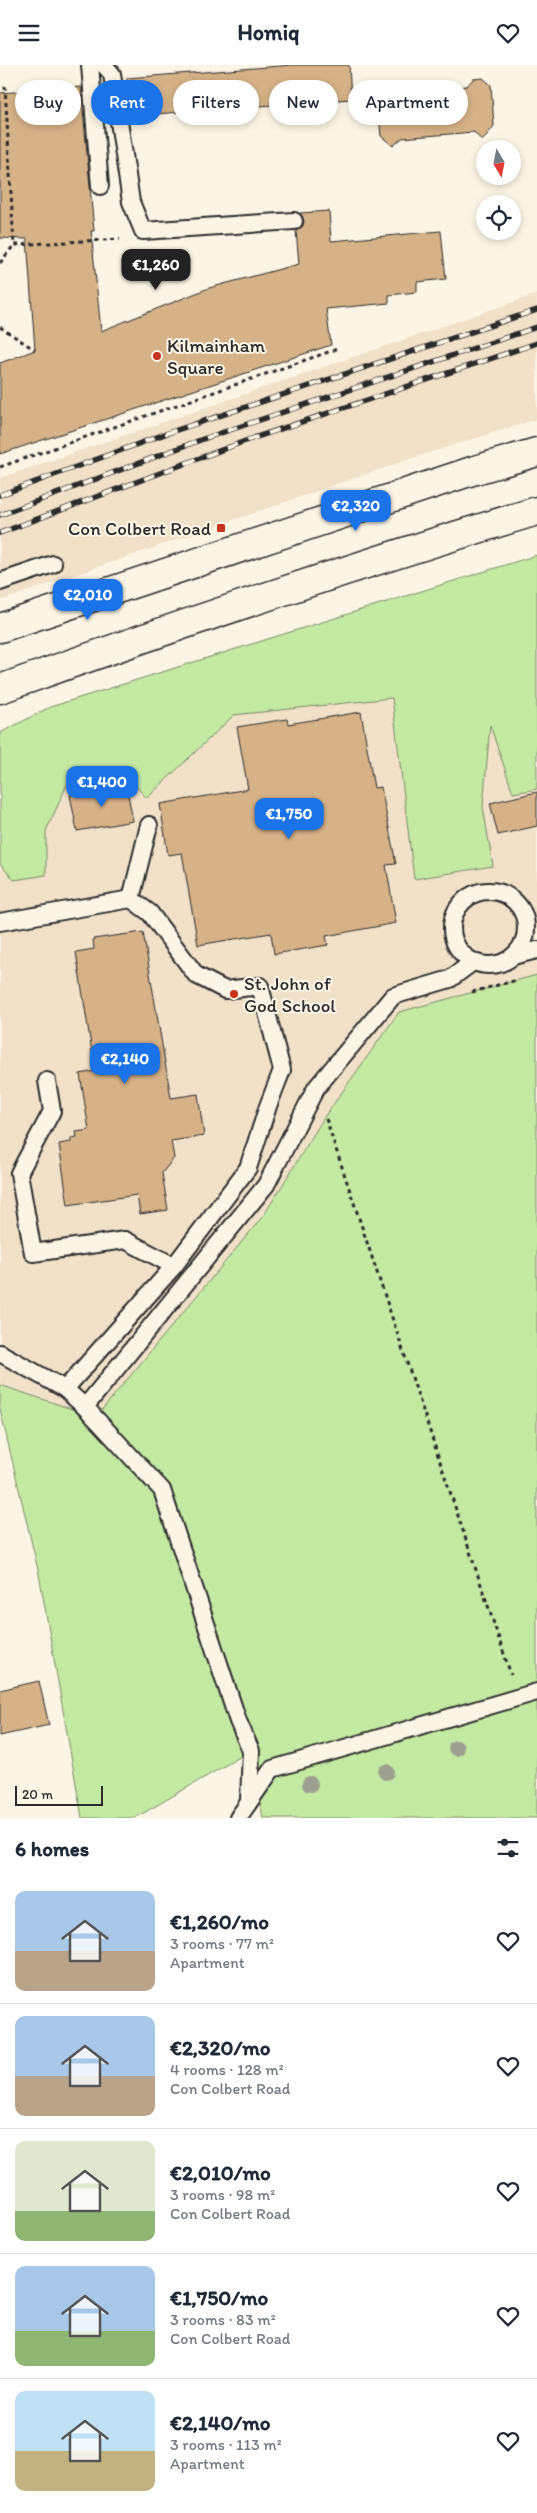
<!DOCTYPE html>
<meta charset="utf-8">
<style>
:root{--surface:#fff;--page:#f6f6f7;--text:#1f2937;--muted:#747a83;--line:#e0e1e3;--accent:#1a73e8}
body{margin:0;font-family:Itim,sans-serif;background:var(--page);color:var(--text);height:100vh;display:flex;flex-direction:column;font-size:19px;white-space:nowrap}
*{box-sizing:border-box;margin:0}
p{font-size:16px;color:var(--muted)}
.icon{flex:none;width:28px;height:28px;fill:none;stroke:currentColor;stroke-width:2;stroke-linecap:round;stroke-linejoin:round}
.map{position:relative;height:1753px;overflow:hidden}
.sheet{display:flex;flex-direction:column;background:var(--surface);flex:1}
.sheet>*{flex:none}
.top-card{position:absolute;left:15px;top:15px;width:508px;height:45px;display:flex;gap:10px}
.needle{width:32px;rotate:170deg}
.controls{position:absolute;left:476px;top:75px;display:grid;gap:10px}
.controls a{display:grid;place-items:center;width:45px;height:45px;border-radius:50%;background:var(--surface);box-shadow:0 2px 8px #0003;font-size:25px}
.scale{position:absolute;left:15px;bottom:12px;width:88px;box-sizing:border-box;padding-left:5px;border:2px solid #2b2b2b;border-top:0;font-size:14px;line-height:18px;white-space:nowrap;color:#2b2b2b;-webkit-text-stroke:4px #fcf5e5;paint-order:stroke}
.price{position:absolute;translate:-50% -42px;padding:0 11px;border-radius:10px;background:var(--accent);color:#fff;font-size:16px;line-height:32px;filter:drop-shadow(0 1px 2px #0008)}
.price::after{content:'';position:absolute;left:50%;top:30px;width:15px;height:11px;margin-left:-8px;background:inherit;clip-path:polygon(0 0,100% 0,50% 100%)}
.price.active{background:#222;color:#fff}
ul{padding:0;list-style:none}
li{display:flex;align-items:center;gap:15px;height:125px;padding:0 15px}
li+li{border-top:1px solid var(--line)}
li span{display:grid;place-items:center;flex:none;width:140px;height:100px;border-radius:10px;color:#555}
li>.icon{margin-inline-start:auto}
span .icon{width:60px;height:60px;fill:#fffc;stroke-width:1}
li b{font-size:21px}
h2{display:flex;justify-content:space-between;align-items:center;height:60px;padding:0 15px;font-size:21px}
.chip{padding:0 18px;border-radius:22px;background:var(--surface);box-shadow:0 2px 8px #0003;font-size:18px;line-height:45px}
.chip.active{background:var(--accent);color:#fff}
header{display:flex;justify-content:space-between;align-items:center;height:65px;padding:0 15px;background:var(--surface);font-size:22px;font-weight:700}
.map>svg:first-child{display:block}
</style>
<header><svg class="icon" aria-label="menu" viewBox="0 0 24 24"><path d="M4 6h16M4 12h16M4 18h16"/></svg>Homiq<svg class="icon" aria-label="heart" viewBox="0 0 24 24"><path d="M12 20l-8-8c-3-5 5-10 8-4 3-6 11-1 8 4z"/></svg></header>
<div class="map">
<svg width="537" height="1753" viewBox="0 0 537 1753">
<rect width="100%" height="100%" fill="#fcf5e5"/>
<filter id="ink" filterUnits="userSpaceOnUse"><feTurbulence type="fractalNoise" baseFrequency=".02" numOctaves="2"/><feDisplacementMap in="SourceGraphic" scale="10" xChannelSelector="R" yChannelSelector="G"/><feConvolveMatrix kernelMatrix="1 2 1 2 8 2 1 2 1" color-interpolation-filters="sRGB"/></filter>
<g filter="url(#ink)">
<g fill="#f1e1c9">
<polygon points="537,229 537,354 407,395 0,536 0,413"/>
<polygon points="537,490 537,910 399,947 325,1051 264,1150 96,1352 0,1320 0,668 50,642"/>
</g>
<g fill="#c4e9a3" stroke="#788a67">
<polygon points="537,490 537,724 513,728 490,660 483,742 493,801 414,814 392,633 234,650 147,733 121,706 72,709 46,766 46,810 14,815 0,799 0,668 50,642"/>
<polygon points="537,910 537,1753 263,1753 250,1686 135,1753 82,1753 39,1509 0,1344 0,1320 96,1352 264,1150 325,1051 399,947"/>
</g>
<g fill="#d6b288" stroke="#2b2b2b">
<polygon points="293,0 349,0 351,34 129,51 127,13"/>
<polygon points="483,13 491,20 494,61 482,76 474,67 402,73 393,81 381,71 377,28 385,21 394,20 403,26 434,24 467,21 473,14"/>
<polygon points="81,22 94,166 91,166 101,266 209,223 299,199 296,166 303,161 304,156 300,148 329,146 331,176 441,166 446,214 417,217 417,227 389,230 389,238 326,244 331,280 0,389 0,298 35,285 27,174 0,173 0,28"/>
<polygon points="361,647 374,723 381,722 396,799 386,800 396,858 326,871 328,880 274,889 271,868 198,880 182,788 168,790 160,739 248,724 237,662 287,654 288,659"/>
<polygon points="126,719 133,756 77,766 70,730"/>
<polygon points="537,727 537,761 498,770 490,738"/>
<polygon points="143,867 171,1033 198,1029 204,1071 171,1076 174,1093 162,1108 168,1145 140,1149 137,1130 68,1140 59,1079 71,1077 71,1073 77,1072 76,1067 89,1065 80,1009 95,1006 76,887 94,884 93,874"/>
<polygon points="39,1616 49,1660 0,1671 0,1625"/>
</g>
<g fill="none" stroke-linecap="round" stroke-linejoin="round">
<g stroke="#2b2b2b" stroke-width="20">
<g id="service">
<polyline points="90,0 100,121"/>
<polyline points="104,0 112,9 131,137 143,166 294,156"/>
<polyline points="0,517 53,499"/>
<circle cx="489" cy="863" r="37"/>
<polyline points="131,834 149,760"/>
<polyline points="0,857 131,834 150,848 196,910 225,925 260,921 282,1005 268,1041 248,1103 174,1201 65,1324"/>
<polyline points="513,891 537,885"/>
<polyline points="47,1016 52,1046 19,1108 33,1188 125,1175 174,1201"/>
<polyline points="0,1288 65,1324 85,1342 266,1120 316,1023 393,931 450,914 473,897"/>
<polyline points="85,1342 162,1425 238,1656 251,1686 249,1735"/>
<polyline points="238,1753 272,1704 537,1627"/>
</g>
</g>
<g stroke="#2b2b2b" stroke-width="31">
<g id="secondary">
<polyline points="0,563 472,406 537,387"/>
<path d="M0 624C178 560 356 500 537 446"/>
</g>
</g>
<g stroke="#2b2b2b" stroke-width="3" stroke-dasharray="4 4" stroke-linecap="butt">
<polyline points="5,21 14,180"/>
<polyline points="0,198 14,180 120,174"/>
<polyline points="0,262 35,285"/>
<polyline points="0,402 337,284"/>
<polyline points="472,927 517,915"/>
<polyline points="326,1054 511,1610"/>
</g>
<use href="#service" stroke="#fcf5e5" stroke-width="16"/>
<use href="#secondary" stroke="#fcf5e5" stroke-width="28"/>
<g stroke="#2b2b2b" stroke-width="5.5">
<g id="rail">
<polyline points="0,430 165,369 537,245"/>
<polyline points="0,450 203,374 537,262"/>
<polyline points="0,468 248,375 537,278"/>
</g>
</g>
<use href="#rail" stroke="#fcf5e5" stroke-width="4" stroke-dasharray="11" stroke-linecap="butt"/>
</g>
<g fill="#9ea08f">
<circle cx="456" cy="1683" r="8"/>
<circle cx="386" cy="1707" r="8"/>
<circle cx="310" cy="1719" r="8"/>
</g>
</g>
<g fill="#c8321e" stroke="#fcf5e5" stroke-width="2">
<circle cx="157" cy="291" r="5"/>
<rect x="216" y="458" width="10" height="10" rx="2.5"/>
<circle cx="234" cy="929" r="5"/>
</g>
<g text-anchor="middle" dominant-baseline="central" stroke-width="4" stroke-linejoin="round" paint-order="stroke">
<g font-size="19" fill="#2b2b2b" stroke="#fcf5e5" text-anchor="start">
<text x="167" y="280">Kilmainham<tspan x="167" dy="22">Square</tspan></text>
<text x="211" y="463" text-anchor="end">Con Colbert Road</text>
<text x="244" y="918">St. John of<tspan x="244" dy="22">God School</tspan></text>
</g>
</g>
</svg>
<div class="controls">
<a><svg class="needle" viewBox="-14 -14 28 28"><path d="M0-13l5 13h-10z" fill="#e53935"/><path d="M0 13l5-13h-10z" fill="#747a83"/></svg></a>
<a><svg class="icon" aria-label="locate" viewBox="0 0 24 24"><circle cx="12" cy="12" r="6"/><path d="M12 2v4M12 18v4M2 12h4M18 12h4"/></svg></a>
</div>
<div class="scale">20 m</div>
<b class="price active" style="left:156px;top:226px">€1,260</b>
<b class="price" style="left:356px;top:467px">€2,320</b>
<b class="price" style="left:88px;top:556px">€2,010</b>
<b class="price" style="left:102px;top:743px">€1,400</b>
<b class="price" style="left:289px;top:775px">€1,750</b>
<b class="price" style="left:125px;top:1020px">€2,140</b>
<div class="top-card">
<a class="chip">Buy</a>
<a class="chip active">Rent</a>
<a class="chip">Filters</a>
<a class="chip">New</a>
<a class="chip">Apartment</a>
</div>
</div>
<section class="sheet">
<h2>6 homes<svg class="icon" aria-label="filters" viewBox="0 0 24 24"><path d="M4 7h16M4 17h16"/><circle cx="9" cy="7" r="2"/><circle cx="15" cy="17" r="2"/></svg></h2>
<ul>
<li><span style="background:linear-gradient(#a9c7e8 60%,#b9a48a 0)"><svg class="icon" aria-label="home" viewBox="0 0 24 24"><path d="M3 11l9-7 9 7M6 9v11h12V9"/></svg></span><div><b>€1,260/mo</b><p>3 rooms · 77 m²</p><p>Apartment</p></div><svg class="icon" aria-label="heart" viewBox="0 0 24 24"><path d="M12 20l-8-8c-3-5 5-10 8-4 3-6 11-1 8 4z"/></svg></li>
<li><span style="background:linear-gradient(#a9c7e8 60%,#b9a48a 0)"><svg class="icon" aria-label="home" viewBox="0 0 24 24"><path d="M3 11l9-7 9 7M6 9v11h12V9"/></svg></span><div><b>€2,320/mo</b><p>4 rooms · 128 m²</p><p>Con Colbert Road</p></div><svg class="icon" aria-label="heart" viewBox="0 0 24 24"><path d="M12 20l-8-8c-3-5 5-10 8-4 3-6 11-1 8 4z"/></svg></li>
<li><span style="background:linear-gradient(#dfe7d0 70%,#8fb573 0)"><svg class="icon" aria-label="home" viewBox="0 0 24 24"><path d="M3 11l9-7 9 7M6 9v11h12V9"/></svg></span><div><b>€2,010/mo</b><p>3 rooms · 98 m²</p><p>Con Colbert Road</p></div><svg class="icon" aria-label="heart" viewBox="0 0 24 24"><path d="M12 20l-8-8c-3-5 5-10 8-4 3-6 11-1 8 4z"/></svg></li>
<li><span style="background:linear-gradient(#a9c7e8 65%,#8fb573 0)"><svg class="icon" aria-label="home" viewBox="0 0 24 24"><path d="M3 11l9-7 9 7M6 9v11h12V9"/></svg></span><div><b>€1,750/mo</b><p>3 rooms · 83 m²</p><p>Con Colbert Road</p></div><svg class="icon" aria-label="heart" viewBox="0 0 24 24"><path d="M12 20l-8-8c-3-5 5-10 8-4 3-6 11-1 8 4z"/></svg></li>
<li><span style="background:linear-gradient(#bfe0f5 60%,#c2b280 0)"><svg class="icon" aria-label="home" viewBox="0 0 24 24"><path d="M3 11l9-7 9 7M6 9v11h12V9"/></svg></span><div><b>€2,140/mo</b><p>3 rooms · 113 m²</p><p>Apartment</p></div><svg class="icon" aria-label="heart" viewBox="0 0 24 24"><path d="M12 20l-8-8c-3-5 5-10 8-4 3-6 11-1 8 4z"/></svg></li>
</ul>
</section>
